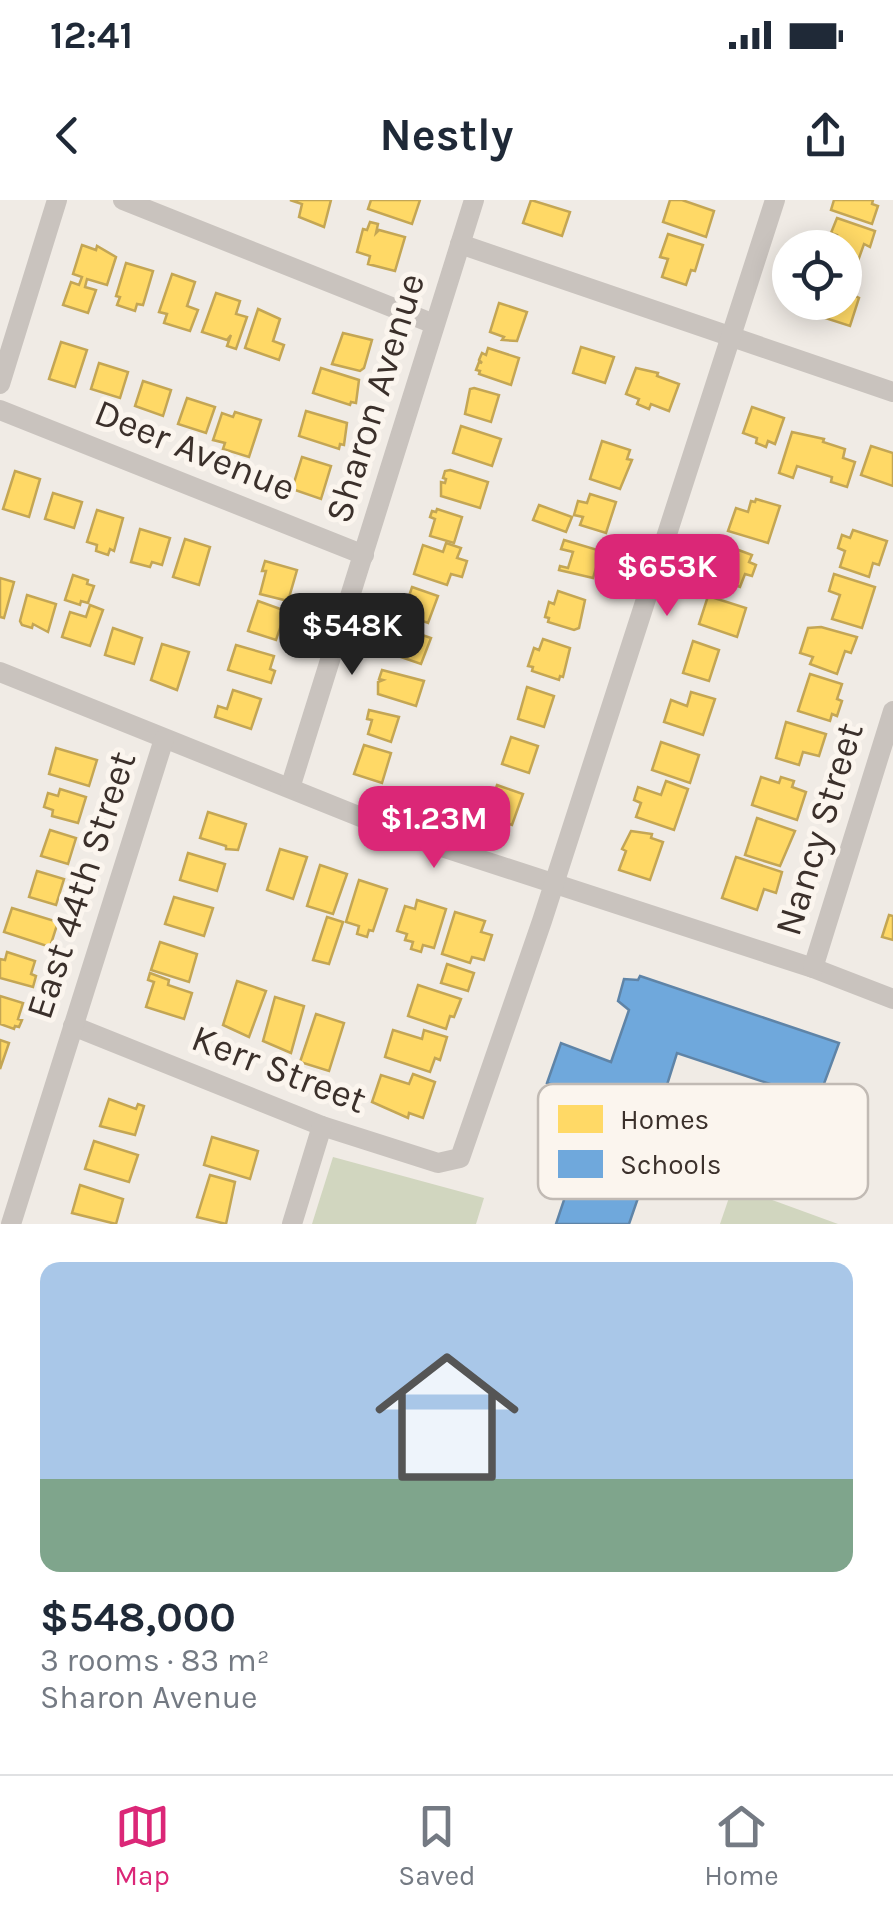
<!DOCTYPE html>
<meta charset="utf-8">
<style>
:root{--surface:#fff;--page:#f2f2f3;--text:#1f2937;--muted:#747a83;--line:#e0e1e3;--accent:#db2777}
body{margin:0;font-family:Karla,sans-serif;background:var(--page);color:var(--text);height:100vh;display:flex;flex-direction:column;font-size:38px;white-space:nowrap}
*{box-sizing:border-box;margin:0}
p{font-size:32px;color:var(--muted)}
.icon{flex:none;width:55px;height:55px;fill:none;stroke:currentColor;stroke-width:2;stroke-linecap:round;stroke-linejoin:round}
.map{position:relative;height:1024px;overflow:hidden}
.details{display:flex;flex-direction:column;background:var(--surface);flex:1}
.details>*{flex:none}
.tools{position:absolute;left:772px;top:30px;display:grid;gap:20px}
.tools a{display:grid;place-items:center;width:90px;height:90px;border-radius:50%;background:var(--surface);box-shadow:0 5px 25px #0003;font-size:50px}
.price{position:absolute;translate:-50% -85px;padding:0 22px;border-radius:20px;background:var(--accent);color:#fff;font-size:32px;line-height:65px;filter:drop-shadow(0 2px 5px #0008)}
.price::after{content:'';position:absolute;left:50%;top:60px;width:30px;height:22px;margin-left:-15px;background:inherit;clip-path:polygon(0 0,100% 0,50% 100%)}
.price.active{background:#222;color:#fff}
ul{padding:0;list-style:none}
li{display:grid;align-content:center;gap:20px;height:530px;padding:0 40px}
li span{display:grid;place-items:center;height:310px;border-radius:20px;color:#555}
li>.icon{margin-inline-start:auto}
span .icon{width:180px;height:180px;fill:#fffc;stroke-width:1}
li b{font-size:42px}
.status{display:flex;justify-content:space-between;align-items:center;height:70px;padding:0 50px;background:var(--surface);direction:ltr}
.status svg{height:28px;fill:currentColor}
header{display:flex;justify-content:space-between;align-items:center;height:130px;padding:0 40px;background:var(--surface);font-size:45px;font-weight:700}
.dock{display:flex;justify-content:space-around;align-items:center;height:140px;border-top:2px solid var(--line);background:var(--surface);font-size:28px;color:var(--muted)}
.dock a{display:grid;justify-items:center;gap:5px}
.dock .active{color:var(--accent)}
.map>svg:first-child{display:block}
</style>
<div class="status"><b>12:41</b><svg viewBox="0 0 49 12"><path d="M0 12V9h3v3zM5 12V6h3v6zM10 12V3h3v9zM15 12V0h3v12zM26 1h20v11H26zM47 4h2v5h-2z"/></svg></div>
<header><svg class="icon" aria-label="back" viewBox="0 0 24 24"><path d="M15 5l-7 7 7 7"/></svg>Nestly<svg class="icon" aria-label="share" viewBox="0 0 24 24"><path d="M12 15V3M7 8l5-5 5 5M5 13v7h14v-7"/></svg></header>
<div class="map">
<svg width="893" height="1024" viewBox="0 0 893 1024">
<rect width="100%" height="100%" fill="#f0ebe5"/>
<g fill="#d1d6bf">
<polygon points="333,957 484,998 476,1024 312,1024"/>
<polygon points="733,986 734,986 838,1024 720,1024"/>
</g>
<g fill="#ffd966" stroke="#c4a654" stroke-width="2.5">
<polygon points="290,0 331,0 324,27 299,17 302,4"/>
<polygon points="371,0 420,0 412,24 368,9"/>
<polygon points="531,0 570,12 562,36 523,23"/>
<polygon points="670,0 682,0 714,11 706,37 663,22"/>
<polygon points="834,0 873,0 872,4 878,6 872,24 831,10"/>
<polygon points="837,18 875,31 870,47 864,44 854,72 860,74 855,87 845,83 845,48 833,48 837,35 831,33"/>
<polygon points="370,22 378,24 376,33 379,30 405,37 395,71 368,64 370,56 357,52 363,29 367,30"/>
<polygon points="668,34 703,45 695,71 691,70 686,85 662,77 668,59 660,57"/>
<polygon points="82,45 96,50 97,46 116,57 107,85 87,79 85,87 96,90 88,113 63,105 71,82 79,85 82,77 73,74"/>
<polygon points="126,63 153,71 143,105 137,104 135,111 117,105 120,97 116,96"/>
<polygon points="172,74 195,82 187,106 198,110 190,131 164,123 167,114 159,112"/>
<polygon points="845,91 859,98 850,126 794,108 796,102 845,102"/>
<polygon points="216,93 240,101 236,114 247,117 236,149 227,146 231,135 227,140 202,132"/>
<polygon points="499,103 527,112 517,141 502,140 504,137 490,132"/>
<polygon points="258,109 280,119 273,141 284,145 279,160 245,148"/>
<polygon points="343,133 372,140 364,168 360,171 332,164"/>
<polygon points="61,142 87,150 75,187 49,179"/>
<polygon points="581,147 614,157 605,183 573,173"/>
<polygon points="488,148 519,158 511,185 479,174 480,171 476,170 479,162 482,163 479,160 482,153 486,155"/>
<polygon points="99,163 128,172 120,198 91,189"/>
<polygon points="321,168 359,180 356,203 351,202 350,205 313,193"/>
<polygon points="636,168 658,173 657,176 679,184 669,211 651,204 649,209 637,204 639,199 626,194"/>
<polygon points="143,181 171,190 163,216 135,206"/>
<polygon points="474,188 499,195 491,222 465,214 470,189"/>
<polygon points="187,198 215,207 206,233 178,224"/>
<polygon points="752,207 784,218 775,244 768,241 766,247 756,243 757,238 743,233"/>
<polygon points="306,211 347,223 344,245 340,244 339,249 299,236"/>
<polygon points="235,212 261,220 249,257 223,249 225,243 213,240 222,213 233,217"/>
<polygon points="461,226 501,239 492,266 453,253"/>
<polygon points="792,232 824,239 823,242 845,249 843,258 855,262 847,287 831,282 832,277 797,266 793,278 779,273"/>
<polygon points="602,241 630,250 627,259 632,260 620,289 590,279"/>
<polygon points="871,246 893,253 893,286 861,275"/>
<polygon points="302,257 331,266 321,299 292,289"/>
<polygon points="450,270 488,282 480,308 441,296 441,282 445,283 446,279 443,278 445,271"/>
<polygon points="15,271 40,279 29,317 3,309"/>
<polygon points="53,293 82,302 74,328 45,319"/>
<polygon points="590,294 616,302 606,333 580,325 583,317 574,315 578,301 587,303"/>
<polygon points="756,299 780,306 768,343 728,331 736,308 748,312 751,301 755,302"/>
<polygon points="539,305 572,317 566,332 533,320"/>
<polygon points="437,309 462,317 454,343 430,336 435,319 430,317 432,311 436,312"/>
<polygon points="97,310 123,318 114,351 110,349 108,355 96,351 97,345 87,342"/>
<polygon points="140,329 170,338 162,365 152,362 150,367 131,362"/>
<polygon points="853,330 887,341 879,365 873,363 869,377 840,367 845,351 838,348 842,335 850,338"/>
<polygon points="185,339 210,347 199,385 173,377"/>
<polygon points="564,340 601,351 593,378 559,370 560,366 568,368 573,352 561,349"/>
<polygon points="446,343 461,348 457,358 467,361 462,377 451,374 447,385 414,374 423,345 443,352"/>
<polygon points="725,345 752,355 749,362 756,365 752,376 745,374 740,387 714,378 716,363 719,362 715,361 719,347 723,349"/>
<polygon points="265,361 297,370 288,401 260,394 266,371 262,371"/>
<polygon points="834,374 875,387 862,428 832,419 840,395 829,391"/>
<polygon points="73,375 88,380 87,384 94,386 88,403 81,401 80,405 65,400"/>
<polygon points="0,378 14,382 4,418 0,417"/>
<polygon points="412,387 438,396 428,423 403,414"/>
<polygon points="558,391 585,400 579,428 574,430 548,422 549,418 545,417 549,402 554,404"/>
<polygon points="27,395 56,404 48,432 33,424 32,428 22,425 20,421"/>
<polygon points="708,396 746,408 737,437 699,424"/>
<polygon points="258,401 286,411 276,440 248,431"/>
<polygon points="90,405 103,410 90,446 62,437 70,412 86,417"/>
<polygon points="399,427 431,438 421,464 389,453"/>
<polygon points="821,427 857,437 851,453 845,451 837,474 810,464 813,457 800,453 808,428"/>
<polygon points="113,428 142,438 134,464 105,455"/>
<polygon points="543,439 570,448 563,477 560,476 559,480 532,471 533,467 528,466 534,448 539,450"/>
<polygon points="693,441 719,450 709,481 683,473"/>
<polygon points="162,444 189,452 177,490 151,480"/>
<polygon points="236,445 274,456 270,469 275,471 271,483 228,470"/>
<polygon points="382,470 424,481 416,506 378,494 378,482 383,480 379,479"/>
<polygon points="810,474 842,484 837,499 842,501 837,516 832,514 830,521 798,511"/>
<polygon points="527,487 554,496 544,527 518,519"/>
<polygon points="233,490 261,499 251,529 215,517 218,506 227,509"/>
<polygon points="691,492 715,499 703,535 664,522 671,500 687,506"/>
<polygon points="369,510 399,517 391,542 368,534 372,520 367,519"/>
<polygon points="786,522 826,534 819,556 803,552 799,565 776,558"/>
<polygon points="511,537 538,546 529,573 502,564"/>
<polygon points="661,542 699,555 690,583 652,570"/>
<polygon points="364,545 391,553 382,583 354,574"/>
<polygon points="56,548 97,560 89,586 49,574"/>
<polygon points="761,577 779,583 781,577 794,581 792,587 806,592 797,620 752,605"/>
<polygon points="666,581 688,589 674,630 636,617 641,603 634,600 638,587 661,595"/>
<polygon points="497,585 523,594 512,625 486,616"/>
<polygon points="60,589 86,597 78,623 52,616 53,610 44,607 48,593 58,596"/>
<polygon points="208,612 246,624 238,650 226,649 226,646 200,638"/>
<polygon points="757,618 795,631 780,666 745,655"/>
<polygon points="50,630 76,638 68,664 41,656"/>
<polygon points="631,631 652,634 651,638 663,642 650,680 619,670 626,651 622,649"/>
<polygon points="280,649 307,657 293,699 267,690"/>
<polygon points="188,653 225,664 217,691 180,680"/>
<polygon points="736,657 782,672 776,693 764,689 757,710 722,698"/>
<polygon points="320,665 347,674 333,714 307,706"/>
<polygon points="37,671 64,679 56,705 29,697"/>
<polygon points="359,680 387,689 373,731 369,730 367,737 357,734 359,726 346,722"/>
<polygon points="174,697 213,708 204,736 165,724"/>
<polygon points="417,700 446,709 434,748 423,745 421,752 411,749 413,742 405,740 407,734 397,731 405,706 415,709"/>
<polygon points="12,708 58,722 50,747 4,732"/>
<polygon points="455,712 485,721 481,732 492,735 484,760 472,757 470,763 442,754"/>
<polygon points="889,715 893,716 893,740 882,737"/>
<polygon points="327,717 343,722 329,764 313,760"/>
<polygon points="160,742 197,754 189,782 151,770"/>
<polygon points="7,752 35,761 31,774 36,776 33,787 0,778 0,759 5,760"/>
<polygon points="447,764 474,773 468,791 441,783"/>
<polygon points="150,773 169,780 168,785 192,793 184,819 146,807 154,782 148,780"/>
<polygon points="237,781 266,791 249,837 223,825"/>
<polygon points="418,785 461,799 454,817 450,816 446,829 408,816"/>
<polygon points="0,796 23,803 18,819 22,820 19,827 15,826 14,829 0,824"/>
<polygon points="275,797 304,806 291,853 263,841"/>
<polygon points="316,814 344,823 329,871 300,862"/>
<polygon points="393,830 422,839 424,830 447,837 440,860 435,858 430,872 385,857"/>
<polygon points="0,840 9,843 0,869"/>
<polygon points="413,874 435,882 423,918 409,913 408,918 372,902 381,875 409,884"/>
<polygon points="109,899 136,909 138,904 144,906 135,935 100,926"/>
<polygon points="212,937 258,951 250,979 204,965"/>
<polygon points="94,941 138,955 129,982 85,969"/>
<polygon points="210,975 235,982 226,1024 197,1017"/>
<polygon points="80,985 123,999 116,1024 72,1013"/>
</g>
<polygon fill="#6fa8dc" stroke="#5f84a7" stroke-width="2.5" points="640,776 839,843 818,900 677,853 649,942 656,946 629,1024 556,1024 597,901 547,883 561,843 611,862 629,810 618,801 624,779 638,780"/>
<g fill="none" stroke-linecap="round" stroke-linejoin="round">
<g stroke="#c9c3be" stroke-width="20">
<polyline points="123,0 434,124"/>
<polyline points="460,44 893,192"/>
<polyline points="0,184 57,0"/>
<polyline points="0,210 364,355"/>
<polyline points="0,472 408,636 813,768 893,799"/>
<polyline points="290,588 474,0"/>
<polyline points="813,768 893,511"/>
<polyline points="73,826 322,926 438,963 460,958 542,721 775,0"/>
<polyline points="11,1024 164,539"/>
<polyline points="292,1024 322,926"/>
</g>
</g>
<g text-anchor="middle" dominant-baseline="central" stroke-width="10" stroke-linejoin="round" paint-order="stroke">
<g font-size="38" fill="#3b302b" stroke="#fbf5ee">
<text transform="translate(375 198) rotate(-73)">Sharon Avenue</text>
<text transform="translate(195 250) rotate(22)">Deer Avenue</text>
<text transform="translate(819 629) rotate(-73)">Nancy Street</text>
<text transform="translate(81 685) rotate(-72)">East 44th Street</text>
<text transform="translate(279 869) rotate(21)">Kerr Street</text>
</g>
</g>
<rect x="538" y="884" width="330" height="115" rx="15" fill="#fbf5ee" stroke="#c1bab4" stroke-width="2.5"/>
<rect x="558" y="905" width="45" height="28" fill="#ffd966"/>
<rect x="558" y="950" width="45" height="28" fill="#6fa8dc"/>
<g font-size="28" fill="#3b302b">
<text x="620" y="929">Homes</text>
<text x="620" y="974">Schools</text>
</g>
</svg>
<div class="tools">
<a><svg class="icon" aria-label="locate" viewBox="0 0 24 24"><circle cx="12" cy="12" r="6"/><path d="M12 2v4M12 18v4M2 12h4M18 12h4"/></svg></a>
</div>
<b class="price" style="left:667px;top:419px">$653K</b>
<b class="price active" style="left:352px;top:478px">$548K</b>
<b class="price" style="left:434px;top:671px">$1.23M</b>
</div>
<section class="details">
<ul>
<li><span style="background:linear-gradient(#a9c7e8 70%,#7fa58c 0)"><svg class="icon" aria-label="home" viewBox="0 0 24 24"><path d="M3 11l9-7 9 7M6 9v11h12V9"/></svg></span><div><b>$548,000</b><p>3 rooms · 83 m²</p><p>Sharon Avenue</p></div></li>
</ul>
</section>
<nav class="dock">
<a class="active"><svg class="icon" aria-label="map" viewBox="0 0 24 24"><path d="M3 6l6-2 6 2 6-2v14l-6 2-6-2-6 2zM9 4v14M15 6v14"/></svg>Map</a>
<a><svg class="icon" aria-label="saved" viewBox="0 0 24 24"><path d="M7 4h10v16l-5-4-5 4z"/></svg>Saved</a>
<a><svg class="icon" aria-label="home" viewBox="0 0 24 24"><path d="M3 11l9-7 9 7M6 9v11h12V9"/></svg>Home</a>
</nav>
